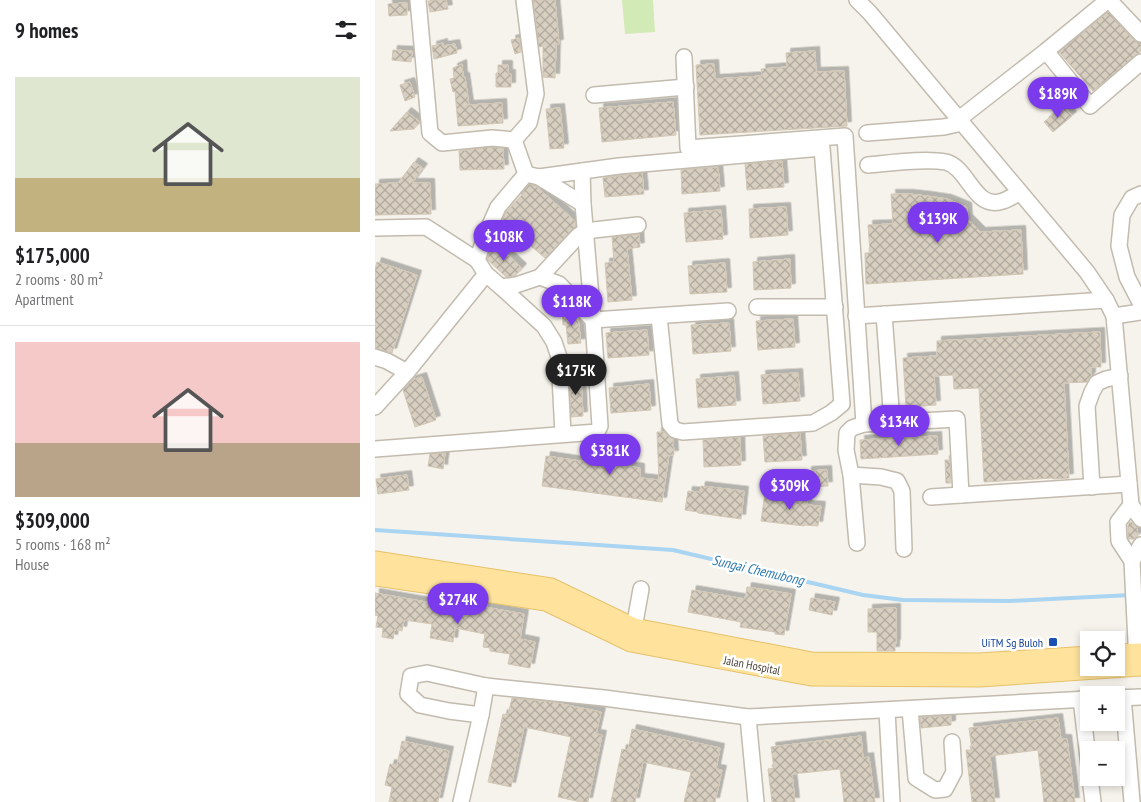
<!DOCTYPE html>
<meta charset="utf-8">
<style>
:root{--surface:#fff;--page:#f6f6f6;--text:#202124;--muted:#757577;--line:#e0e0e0;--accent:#7c3aed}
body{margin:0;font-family:"PT Sans Narrow",sans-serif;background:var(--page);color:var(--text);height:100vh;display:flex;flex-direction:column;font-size:19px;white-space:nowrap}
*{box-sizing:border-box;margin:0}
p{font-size:16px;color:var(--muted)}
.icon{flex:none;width:28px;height:28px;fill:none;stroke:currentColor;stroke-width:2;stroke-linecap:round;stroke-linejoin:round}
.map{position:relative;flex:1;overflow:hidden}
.drawer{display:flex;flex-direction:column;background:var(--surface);width:375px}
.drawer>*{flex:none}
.controls{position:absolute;left:705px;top:631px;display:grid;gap:10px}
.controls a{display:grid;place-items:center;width:45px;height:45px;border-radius:0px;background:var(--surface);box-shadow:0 2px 8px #0003;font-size:25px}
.price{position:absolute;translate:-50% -42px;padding:0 11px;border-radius:18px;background:var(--accent);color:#fff;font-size:16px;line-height:32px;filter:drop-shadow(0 1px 2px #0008)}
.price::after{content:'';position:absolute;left:50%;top:30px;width:15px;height:11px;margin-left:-8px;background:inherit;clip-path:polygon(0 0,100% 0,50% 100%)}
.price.selected{background:#222;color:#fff}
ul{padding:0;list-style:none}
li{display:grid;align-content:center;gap:10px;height:265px;padding:0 15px}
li+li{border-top:1px solid var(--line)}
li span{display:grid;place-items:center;height:155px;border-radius:0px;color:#555}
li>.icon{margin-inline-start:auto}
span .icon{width:90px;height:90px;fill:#fffc;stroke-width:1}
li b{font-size:21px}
h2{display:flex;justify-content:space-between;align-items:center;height:60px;padding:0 15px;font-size:21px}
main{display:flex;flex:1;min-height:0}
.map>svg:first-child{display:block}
</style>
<main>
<section class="drawer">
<h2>9 homes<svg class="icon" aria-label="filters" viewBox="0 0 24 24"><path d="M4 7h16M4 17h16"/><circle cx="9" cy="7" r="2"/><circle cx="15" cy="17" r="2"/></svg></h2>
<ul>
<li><span style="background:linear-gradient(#dfe7d0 65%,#c2b280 0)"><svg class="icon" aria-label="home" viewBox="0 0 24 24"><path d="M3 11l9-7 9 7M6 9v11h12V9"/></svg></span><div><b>$175,000</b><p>2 rooms · 80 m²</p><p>Apartment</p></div></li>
<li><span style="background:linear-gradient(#f6c9c9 65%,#b9a48a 0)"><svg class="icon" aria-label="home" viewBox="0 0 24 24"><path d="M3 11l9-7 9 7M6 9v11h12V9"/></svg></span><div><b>$309,000</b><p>5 rooms · 168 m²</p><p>House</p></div></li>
</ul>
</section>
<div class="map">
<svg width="766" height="802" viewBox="0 0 766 802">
<defs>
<pattern id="building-cross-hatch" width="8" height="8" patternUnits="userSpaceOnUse" patternTransform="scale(1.25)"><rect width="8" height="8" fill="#d8cfc1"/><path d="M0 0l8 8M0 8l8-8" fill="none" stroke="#b1aa9e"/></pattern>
<filter id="shadow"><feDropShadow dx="4.5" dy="-4.5" stdDeviation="0" flood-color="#0004"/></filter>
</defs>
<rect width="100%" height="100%" fill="#f6f3ec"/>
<polygon fill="#d2eab5" points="247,0 278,0 280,32 250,34"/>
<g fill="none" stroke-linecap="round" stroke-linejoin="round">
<polyline stroke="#a9d4f2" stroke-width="4" points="0,530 298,550 488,595 528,600 635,601 756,595"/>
</g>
<g fill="url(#building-cross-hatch)" stroke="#d3c7b4" filter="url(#shadow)">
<polygon points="60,0 71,0 73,9 55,12 53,1"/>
<polygon points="158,0 180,0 184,44 181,44 180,78 168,77 168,46 164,47"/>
<polygon points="32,3 32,15 14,16 13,4"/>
<polygon points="733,12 759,40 764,43 766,45 766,51 718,91 684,52"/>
<polygon points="144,38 146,52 140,54 136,40"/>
<polygon points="68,43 68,46 80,44 82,53 59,59 57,46"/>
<polygon points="18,50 37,51 36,62 17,60"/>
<polygon points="440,51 441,72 469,71 472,126 325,135 321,65 339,64 340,79 387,76 386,69 412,67 411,53"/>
<polygon points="87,64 88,77 90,77 94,105 127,103 128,123 83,126 80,91 78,92 75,79 79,78 78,68"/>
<polygon points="123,65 133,65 133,74 136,74 136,87 121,87 121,73 123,73"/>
<polygon points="35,82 40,97 30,101 25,85"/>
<polygon points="298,102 301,135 227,142 224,108"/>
<polygon points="689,106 697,116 678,132 669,122"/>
<polygon points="185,108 189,148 175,149 171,109"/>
<polygon points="32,112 45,122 39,129 15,131"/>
<polygon points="117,147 128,148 129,169 85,170 84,151"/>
<polygon points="407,161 409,187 372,190 370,164"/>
<polygon points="39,162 48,168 37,183 55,183 56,214 0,215 0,184 23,183"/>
<polygon points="343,167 345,191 307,194 306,170"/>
<polygon points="267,173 269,194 230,197 228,178"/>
<polygon points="154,184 161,186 200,221 201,226 170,258 127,221 131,212 147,195 146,194"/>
<polygon points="516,194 534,194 552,196 572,199 592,207 593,219 606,232 646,230 648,274 491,284 490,253 495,253 493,225 518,224"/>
<polygon points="411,207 413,235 375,238 374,209"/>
<polygon points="346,210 348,239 311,242 309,213"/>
<polygon points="264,234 265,247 252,249 257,300 233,302 230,263 239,262 237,237"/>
<polygon points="122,244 147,268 140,276 131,277 112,259 115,251"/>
<polygon points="415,259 416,288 379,290 378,262"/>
<polygon points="2,262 42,275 17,353 0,348 0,269"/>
<polygon points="350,263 352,292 315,294 313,266"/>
<polygon points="195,309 203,318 206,343 193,344 191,325 188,325 187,310"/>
<polygon points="418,319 420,347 383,350 381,321"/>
<polygon points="354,323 356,351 318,354 316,325"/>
<polygon points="272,330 274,355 233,358 231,333"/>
<polygon points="725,332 726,367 716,367 716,376 712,382 689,383 694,478 678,479 678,478 609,482 604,388 579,389 578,375 559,376 561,405 531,407 528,358 562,356 562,341"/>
<polygon points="423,373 425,401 388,404 386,375"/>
<polygon points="194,375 206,375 208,416 196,417"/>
<polygon points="359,376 361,405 323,408 321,379"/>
<polygon points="47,377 61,420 40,427 28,390 37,380"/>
<polygon points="274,384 276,410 236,413 234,388"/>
<polygon points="282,432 290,432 293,436 298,439 299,455 294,455 287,502 167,486 171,456 239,466 239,464 265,468 265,478 284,480"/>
<polygon points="425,433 427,460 390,462 388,436"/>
<polygon points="562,436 563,454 486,459 485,440"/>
<polygon points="365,437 366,465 329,467 328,440"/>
<polygon points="70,453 68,469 53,466 55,454"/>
<polygon points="570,460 575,460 576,483 571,483"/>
<polygon points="452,470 453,486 433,487 432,471"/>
<polygon points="32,475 34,490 3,494 1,479"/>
<polygon points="326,486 369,491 366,519 323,513 323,512 310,510 313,491 325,492"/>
<polygon points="390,493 433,498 432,505 446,506 443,526 429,525 429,526 386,521"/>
<polygon points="755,522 756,522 762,527 763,536 759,539 754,539 753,538 753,525"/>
<polygon points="372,587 416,594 409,635 400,634 400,632 365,627 366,622 313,612 317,590 370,599"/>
<polygon points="0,593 108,612 109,607 149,614 145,639 160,642 155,668 133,664 135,654 115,651 115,648 108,647 110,634 80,628 78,642 55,638 57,624 29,620 27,631 20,629 18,639 7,637 8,628 1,627 3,616 0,615"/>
<polygon points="436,598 460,602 457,615 434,610"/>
<polygon points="521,608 521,644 520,644 520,651 502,651 502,632 493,632 493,609"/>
<polygon points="137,698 177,702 226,712 221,734 227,735 213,802 206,802 183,797 196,737 149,727 136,787 113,782 128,714 133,715"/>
<polygon points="576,716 576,725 546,728 545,717"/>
<polygon points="683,718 686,739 692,739 700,802 669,802 663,750 615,756 620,802 597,802 591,750 597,750 594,728"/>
<polygon points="257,729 345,748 341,769 347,770 340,802 309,802 316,772 268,762 260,802 236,802 247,749 253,750"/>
<polygon points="486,736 488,758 494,757 500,802 469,802 465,769 417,774 420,802 397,802 393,769 399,768 396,747"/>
<polygon points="27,741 74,751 63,802 14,802 17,787 10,785 15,764 22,765"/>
</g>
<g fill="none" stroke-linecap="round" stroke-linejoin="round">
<g stroke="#c2bbae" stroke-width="18">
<g id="minor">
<polyline points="43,0 55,133 67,143 117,138 139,140 151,174"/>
<polyline points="482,0 495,13 712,272 731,300 739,316 756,505 766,519"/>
<polyline points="734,0 766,34"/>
<polyline points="671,51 715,106 766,62"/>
<polyline points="309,57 313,148 470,136 489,424"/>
<polyline points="219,95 311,87"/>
<polyline points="584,119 671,51 733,0"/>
<polyline points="492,133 569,127 587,123"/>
<polyline points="139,140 154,123 161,94 149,0"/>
<path d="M493 165C515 163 550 158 571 162 594 168 599 211 628 201 634 199 640 195 645 192"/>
<polyline points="151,174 164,177 244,166 447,148 467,404 456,413 438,423 308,432 300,430 295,424 284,316"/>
<polyline points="164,177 208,204"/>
<polyline points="766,194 757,198 747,215 744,246 752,277 766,304"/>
<polyline points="0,228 51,227 102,260 111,274 126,287 141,285 165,277 203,236 210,231 263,225"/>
<polyline points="102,260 111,234 123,207 151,174"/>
<polyline points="165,277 184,284 218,320 353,311"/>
<polyline points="126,287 169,326 179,342 184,357 188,434"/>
<polyline points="382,307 460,307"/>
<polyline points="509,314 517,422"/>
<polyline points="481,316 731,300"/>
<polyline points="739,316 766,312"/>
<polyline points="0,357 12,361 32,372"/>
<polyline points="0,407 32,372 111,274"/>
<polyline points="0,449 222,432 225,426 218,320 208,204 207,171"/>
<polyline points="476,475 506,477 522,481 527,491 529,549"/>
<polyline points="717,487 712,406 717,392 722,383 731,379 745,376"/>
<polyline points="556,497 754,484"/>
<polyline points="756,505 743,522 744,541 757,561 762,663"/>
<polyline points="482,543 476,475 471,450 472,433 477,428 489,424 582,419 586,495"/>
<polyline points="757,561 766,545"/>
<polyline points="259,628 266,589"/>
<polyline points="748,697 757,802"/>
<polyline points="741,698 766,697"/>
<polyline points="706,699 714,766"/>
<polyline points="535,709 541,778 560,790 570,789 579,772 577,742"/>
<polyline points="512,711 517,802"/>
<polyline points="106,715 74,711 45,705 33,694 36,676 52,673 111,686 229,698 373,717 714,699"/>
<polyline points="373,717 381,802"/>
<polyline points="715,778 718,802"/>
<polyline points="86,802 106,715 111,686"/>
</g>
</g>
<g stroke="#e6c16a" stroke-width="21">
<g id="major">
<polyline points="0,561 176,588 259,628 437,662 605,663 714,656"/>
<polyline points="0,576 171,601 256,642 436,676 605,677 766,666"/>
<polyline points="741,654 766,653"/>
</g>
</g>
<use href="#minor" stroke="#fff" stroke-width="15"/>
<use href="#major" stroke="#ffe39c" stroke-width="19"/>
</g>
<rect fill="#1a4fb4" stroke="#fff" stroke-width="2" x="673" y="637" width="10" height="10" rx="2.5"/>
<g text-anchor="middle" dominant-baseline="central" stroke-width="5" stroke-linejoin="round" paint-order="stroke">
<g font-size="12" fill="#164399" stroke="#fff" text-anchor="end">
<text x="668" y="642">UiTM Sg Buloh</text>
</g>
<g font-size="12" fill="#4b4439" stroke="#fff">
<text transform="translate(377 665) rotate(11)">Jalan Hospital</text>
</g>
<g font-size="14" font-style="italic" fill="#2e7ab2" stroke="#fff">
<text transform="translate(383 570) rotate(13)">Sungai Chemubong</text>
</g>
</g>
</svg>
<div class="controls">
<a><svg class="icon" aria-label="locate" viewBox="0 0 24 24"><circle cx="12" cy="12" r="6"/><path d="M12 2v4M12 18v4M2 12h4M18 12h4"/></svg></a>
<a>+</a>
<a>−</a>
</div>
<b class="price" style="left:683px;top:119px">$189K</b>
<b class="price" style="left:563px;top:244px">$139K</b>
<b class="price" style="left:129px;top:262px">$108K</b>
<b class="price" style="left:197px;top:327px">$118K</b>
<b class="price selected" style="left:201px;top:396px">$175K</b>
<b class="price" style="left:524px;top:447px">$134K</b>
<b class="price" style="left:235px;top:476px">$381K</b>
<b class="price" style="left:415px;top:511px">$309K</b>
<b class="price" style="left:83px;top:625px">$274K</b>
</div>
</main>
